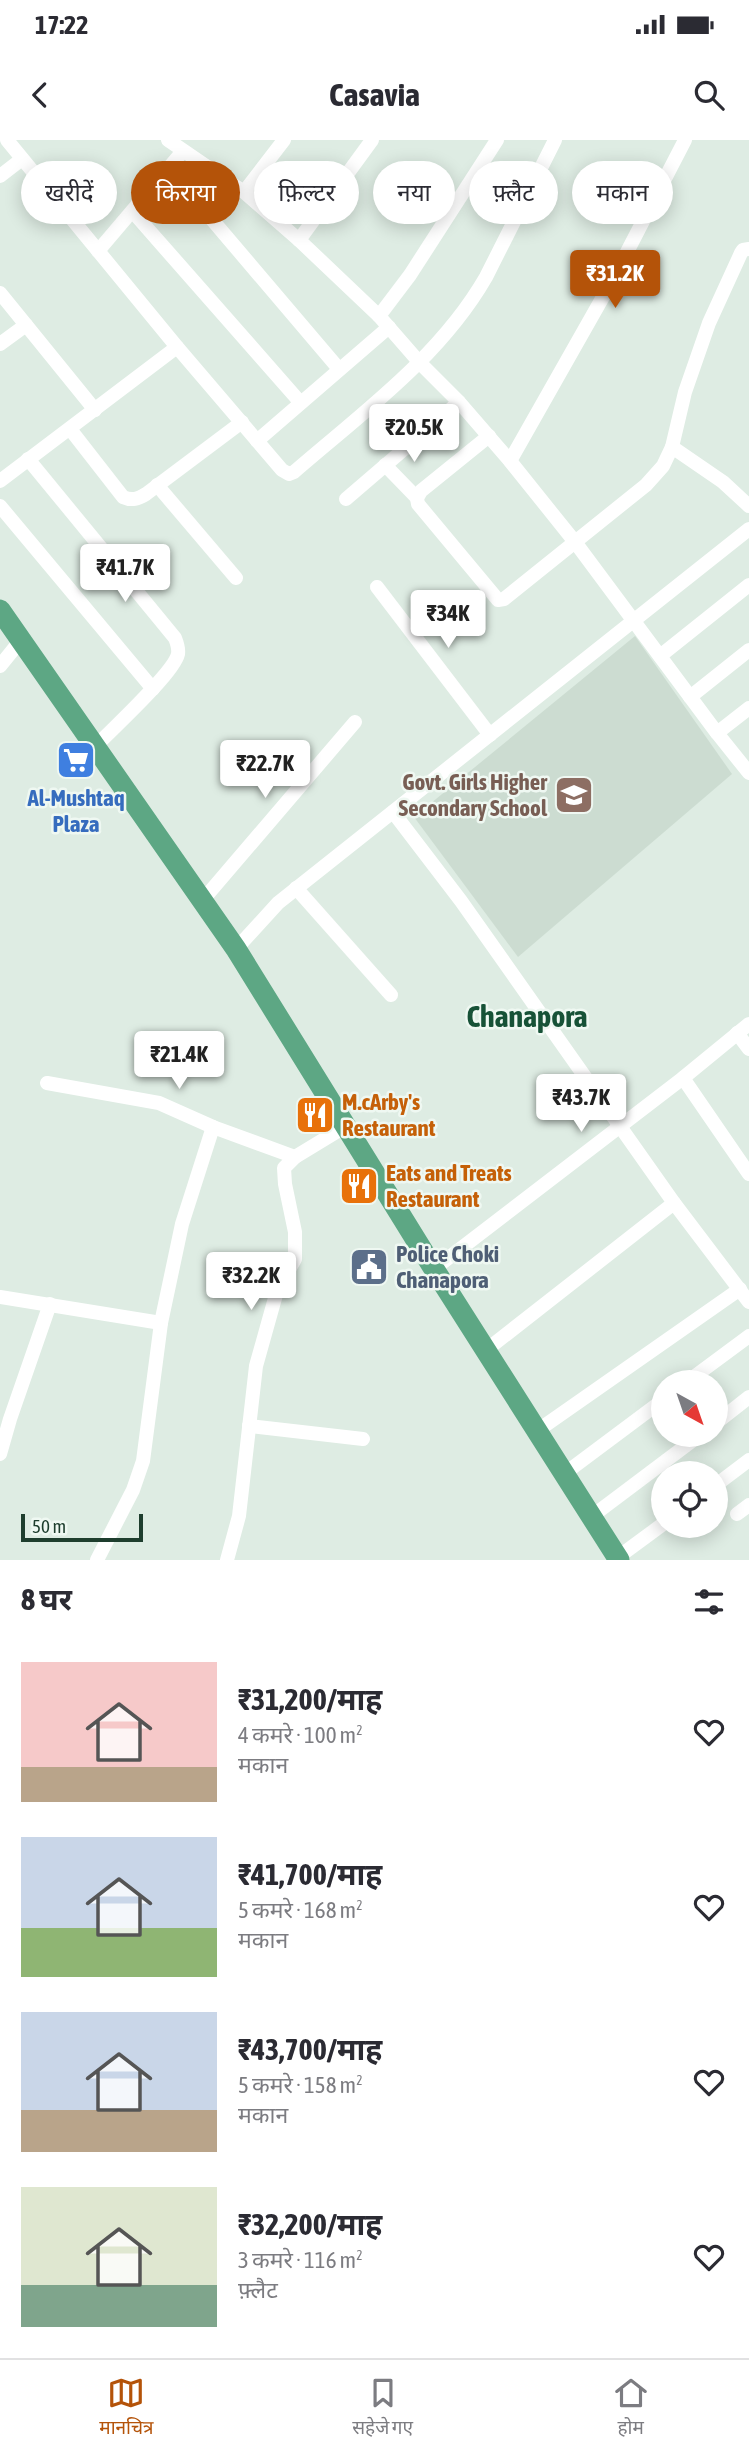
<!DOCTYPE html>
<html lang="hi">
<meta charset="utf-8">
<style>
:root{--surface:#fff;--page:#f7f7f7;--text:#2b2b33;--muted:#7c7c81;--line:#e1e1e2;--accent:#b45309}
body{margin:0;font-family:"Asap Condensed","Noto Sans Devanagari",sans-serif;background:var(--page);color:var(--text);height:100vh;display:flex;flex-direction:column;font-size:26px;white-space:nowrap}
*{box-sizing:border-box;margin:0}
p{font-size:23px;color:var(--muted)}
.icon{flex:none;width:38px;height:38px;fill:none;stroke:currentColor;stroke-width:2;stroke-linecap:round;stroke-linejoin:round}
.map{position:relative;height:1420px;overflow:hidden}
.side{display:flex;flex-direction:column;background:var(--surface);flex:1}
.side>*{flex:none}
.banner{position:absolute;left:21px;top:21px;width:707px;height:63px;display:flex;gap:14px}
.needle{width:46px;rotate:140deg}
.tools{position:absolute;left:651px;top:1230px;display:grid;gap:14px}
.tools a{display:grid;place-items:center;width:77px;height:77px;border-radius:50%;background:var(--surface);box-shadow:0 4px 18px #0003;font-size:35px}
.scale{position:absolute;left:21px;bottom:18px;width:122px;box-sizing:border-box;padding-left:7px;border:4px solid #1e3e2e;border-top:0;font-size:19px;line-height:24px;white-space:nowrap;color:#1e3e2e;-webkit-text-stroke:5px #eff8f2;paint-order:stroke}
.price{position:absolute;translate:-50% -60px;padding:0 16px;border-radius:7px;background:#fff;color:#222;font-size:23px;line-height:46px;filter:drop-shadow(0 2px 4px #0008)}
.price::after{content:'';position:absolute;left:50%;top:42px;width:21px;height:16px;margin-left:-10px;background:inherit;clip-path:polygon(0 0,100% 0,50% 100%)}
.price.selected{background:var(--accent);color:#fff}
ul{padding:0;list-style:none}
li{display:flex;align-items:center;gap:21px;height:175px;padding:0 21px}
li span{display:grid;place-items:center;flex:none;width:196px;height:140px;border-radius:0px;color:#555}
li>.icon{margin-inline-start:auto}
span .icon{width:84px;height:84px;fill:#fffc;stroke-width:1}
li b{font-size:30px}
h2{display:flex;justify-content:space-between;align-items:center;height:84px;padding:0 21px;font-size:30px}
.pill{padding:0 24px;border-radius:32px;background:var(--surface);box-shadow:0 4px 18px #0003;font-size:24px;line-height:63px}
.pill.selected{background:var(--accent);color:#fff}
.status{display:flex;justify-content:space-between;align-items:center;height:49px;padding:0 35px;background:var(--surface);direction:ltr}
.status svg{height:19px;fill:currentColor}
header{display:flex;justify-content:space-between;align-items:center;height:91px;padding:0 21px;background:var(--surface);font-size:32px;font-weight:700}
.tabs{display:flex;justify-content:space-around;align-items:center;height:98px;border-top:2px solid var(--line);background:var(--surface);font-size:19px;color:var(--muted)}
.tabs a{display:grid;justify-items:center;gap:4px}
.tabs .selected{color:var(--accent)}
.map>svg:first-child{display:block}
</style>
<div class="status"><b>17:22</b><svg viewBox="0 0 49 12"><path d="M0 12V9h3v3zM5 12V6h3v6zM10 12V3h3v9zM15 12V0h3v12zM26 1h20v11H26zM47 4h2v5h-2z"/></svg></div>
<header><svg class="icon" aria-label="back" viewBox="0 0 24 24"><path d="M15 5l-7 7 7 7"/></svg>Casavia<svg class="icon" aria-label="search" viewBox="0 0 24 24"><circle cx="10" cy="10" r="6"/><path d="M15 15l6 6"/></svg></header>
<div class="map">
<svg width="749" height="1420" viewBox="0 0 749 1420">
<rect width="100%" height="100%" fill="#deece3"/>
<polygon fill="#ccdcd1" points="635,496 732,634 518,817 414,677"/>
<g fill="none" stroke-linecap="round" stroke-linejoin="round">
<g stroke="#fff" stroke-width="14">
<path d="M7 0 177 207 282 330 289 334 294 332C362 273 440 217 486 137L555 0"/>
<polyline points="168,0 244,52 299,100 379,176 420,223 459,262 510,321 575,402 717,593 749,633"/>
<polyline points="169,29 339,229"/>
<polyline points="0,36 22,19"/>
<polyline points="244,52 284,0"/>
<polyline points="133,72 300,262"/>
<polyline points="299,100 372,0"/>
<polyline points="98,111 183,11"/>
<polyline points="0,153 95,270"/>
<polyline points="379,176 410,135 497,0"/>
<polyline points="0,204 26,185"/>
<path d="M70 289 123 357C132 361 138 359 146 354L242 282"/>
<polyline points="489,296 421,351 417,358 418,364 498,460 504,459 646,345 663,326 672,307 685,252 709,183 741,113 743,110 749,109"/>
<polyline points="257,301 389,187"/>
<polyline points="672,307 723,342 749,366"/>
<path d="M28 319 175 498C177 503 179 508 178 514 174 533 111 590 95 607"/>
<polyline points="510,321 612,141 685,0"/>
<polyline points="385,325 417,358"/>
<polyline points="0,341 177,207"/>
<polyline points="157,345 236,438"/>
<polyline points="346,359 459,262"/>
<polyline points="0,366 153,549"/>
<polyline points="377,447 490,595"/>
<polyline points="660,516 749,445"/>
<polyline points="0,526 21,500"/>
<polyline points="690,557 749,510"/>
<polyline points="717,593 749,568"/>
<polyline points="393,672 461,761 674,1063 749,1162"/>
<polyline points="296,748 391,855"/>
<polyline points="202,761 355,582"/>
<polyline points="236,809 278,763 749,389"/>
<polyline points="737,893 749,909"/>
<polyline points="683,938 749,1034"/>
<polyline points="47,943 159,963 213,987 295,1017"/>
<polyline points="434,1129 683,938 749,884"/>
<polyline points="0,1157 161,1183"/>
<polyline points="485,1211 674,1063"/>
<polyline points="687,1242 749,1196"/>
<polyline points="716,1283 749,1257"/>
<polyline points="249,1286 363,1299"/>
<polyline points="537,1291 740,1149"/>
<polyline points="0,1314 10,1279 50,1164"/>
<polyline points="564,1334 663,1260"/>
<polyline points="716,1345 749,1320"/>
<polyline points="737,1374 749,1365"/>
<polyline points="591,1377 700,1295"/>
<polyline points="617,1418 663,1384"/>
<polyline points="97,1420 133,1350 143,1321 161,1183 182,1084 213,987"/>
<polyline points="227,1420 239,1376 256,1226 277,1151 295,1119 295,1092 285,1044 284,1028 295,1017 346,986"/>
</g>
<polyline stroke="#5da784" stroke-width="21" points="0,470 236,809 434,1129 619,1420"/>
</g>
<defs>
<g id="supermarket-square" transform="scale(2.0125)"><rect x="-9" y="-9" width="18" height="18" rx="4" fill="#3f7fe0" stroke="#eff8f2"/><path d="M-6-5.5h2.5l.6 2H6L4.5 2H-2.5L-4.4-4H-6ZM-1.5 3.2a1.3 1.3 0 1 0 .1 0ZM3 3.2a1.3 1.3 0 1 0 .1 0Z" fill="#fff"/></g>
<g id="school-square" transform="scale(2.0125)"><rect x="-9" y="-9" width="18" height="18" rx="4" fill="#8d6e63" stroke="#eff8f2"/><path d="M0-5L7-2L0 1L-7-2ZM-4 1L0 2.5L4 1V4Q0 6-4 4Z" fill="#fff"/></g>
<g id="restaurant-square" transform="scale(2.0125)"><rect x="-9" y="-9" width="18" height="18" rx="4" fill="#e8710a" stroke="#eff8f2"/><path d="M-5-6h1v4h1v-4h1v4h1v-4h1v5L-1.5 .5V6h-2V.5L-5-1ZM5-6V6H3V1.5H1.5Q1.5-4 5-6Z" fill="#fff"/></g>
<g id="civic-square" transform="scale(2.0125)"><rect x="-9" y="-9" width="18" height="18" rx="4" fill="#5c6f8a" stroke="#eff8f2"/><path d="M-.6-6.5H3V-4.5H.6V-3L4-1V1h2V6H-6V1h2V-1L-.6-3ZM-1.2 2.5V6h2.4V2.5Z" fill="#fff"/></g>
</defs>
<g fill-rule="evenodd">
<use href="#supermarket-square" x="76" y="620"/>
<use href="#school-square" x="574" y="655"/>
<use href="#restaurant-square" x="315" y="975"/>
<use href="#restaurant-square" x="359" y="1046"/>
<use href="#civic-square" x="369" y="1127"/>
</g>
<g text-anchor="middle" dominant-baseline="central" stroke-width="5" stroke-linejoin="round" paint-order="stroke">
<g font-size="23" font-weight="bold" fill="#785e54" stroke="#eff8f2" text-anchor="end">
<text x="547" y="642">Govt. Girls Higher<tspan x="547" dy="26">Secondary School</tspan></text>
</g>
<g font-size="23" font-weight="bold" fill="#366cbe" stroke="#eff8f2">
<text x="76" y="658">Al-Mushtaq<tspan x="76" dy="26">Plaza</tspan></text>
</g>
<g font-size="23" font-weight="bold" fill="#c56008" stroke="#eff8f2" text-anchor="start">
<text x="342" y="962">M.cArby's<tspan x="342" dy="26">Restaurant</tspan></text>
<text x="386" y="1033">Eats and Treats<tspan x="386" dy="26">Restaurant</tspan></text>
</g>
<g font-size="23" font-weight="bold" fill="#4e5e75" stroke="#eff8f2" text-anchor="start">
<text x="396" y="1114">Police Choki<tspan x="396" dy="26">Chanapora</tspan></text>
</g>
<g font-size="30" font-weight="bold" fill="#175237" stroke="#eff8f2">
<text x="527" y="876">Chanapora</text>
</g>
</g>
</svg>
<div class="tools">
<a><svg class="needle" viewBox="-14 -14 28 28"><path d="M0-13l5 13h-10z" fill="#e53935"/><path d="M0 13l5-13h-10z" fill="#7c7c81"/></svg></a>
<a><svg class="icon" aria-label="locate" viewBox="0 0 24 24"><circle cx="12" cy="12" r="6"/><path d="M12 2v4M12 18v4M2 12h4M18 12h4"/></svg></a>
</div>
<div class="scale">50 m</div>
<b class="price selected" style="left:615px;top:170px">₹31.2K</b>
<b class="price" style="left:414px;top:324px">₹20.5K</b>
<b class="price" style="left:125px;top:464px">₹41.7K</b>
<b class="price" style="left:448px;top:510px">₹34K</b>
<b class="price" style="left:265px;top:660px">₹22.7K</b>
<b class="price" style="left:179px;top:951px">₹21.4K</b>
<b class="price" style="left:581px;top:994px">₹43.7K</b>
<b class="price" style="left:251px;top:1172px">₹32.2K</b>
<div class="banner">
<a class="pill">खरीदें</a>
<a class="pill selected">किराया</a>
<a class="pill">फ़िल्टर</a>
<a class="pill">नया</a>
<a class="pill">फ़्लैट</a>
<a class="pill">मकान</a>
</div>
</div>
<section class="side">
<h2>8 घर<svg class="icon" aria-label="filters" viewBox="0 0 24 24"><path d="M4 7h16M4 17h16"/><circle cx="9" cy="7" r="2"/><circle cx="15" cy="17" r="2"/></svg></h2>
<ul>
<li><span style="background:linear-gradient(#f6c9c9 75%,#b9a48a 0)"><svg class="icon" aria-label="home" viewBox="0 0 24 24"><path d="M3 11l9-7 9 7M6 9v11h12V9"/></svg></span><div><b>₹31,200/माह</b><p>4 कमरे · 100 m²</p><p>मकान</p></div><svg class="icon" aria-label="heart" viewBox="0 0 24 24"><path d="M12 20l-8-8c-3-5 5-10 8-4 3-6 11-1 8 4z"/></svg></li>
<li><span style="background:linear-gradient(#c9d6e8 65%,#8fb573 0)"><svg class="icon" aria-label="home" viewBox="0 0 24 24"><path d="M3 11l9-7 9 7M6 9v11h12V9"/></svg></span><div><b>₹41,700/माह</b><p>5 कमरे · 168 m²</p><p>मकान</p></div><svg class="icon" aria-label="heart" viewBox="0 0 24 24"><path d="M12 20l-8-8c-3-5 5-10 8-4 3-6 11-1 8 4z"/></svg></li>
<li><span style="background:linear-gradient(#c9d6e8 70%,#b9a48a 0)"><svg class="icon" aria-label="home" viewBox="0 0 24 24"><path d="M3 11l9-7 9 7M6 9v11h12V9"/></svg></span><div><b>₹43,700/माह</b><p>5 कमरे · 158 m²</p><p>मकान</p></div><svg class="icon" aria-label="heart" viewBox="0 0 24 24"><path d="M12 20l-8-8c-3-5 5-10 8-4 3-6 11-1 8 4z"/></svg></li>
<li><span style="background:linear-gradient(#dfe7d0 70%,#7fa58c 0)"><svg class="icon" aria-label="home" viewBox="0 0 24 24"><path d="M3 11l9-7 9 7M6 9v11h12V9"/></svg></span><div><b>₹32,200/माह</b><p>3 कमरे · 116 m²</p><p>फ़्लैट</p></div><svg class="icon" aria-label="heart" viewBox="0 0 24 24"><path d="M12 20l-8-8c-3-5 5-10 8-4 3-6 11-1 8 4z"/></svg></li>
</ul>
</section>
<nav class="tabs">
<a class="selected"><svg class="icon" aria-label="map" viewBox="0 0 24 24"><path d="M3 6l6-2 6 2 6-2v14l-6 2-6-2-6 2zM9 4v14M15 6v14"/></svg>मानचित्र</a>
<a><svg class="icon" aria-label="saved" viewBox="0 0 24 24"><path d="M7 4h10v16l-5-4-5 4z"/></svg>सहेजे गए</a>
<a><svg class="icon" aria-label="home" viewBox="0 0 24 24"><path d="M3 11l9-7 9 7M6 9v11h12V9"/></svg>होम</a>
</nav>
